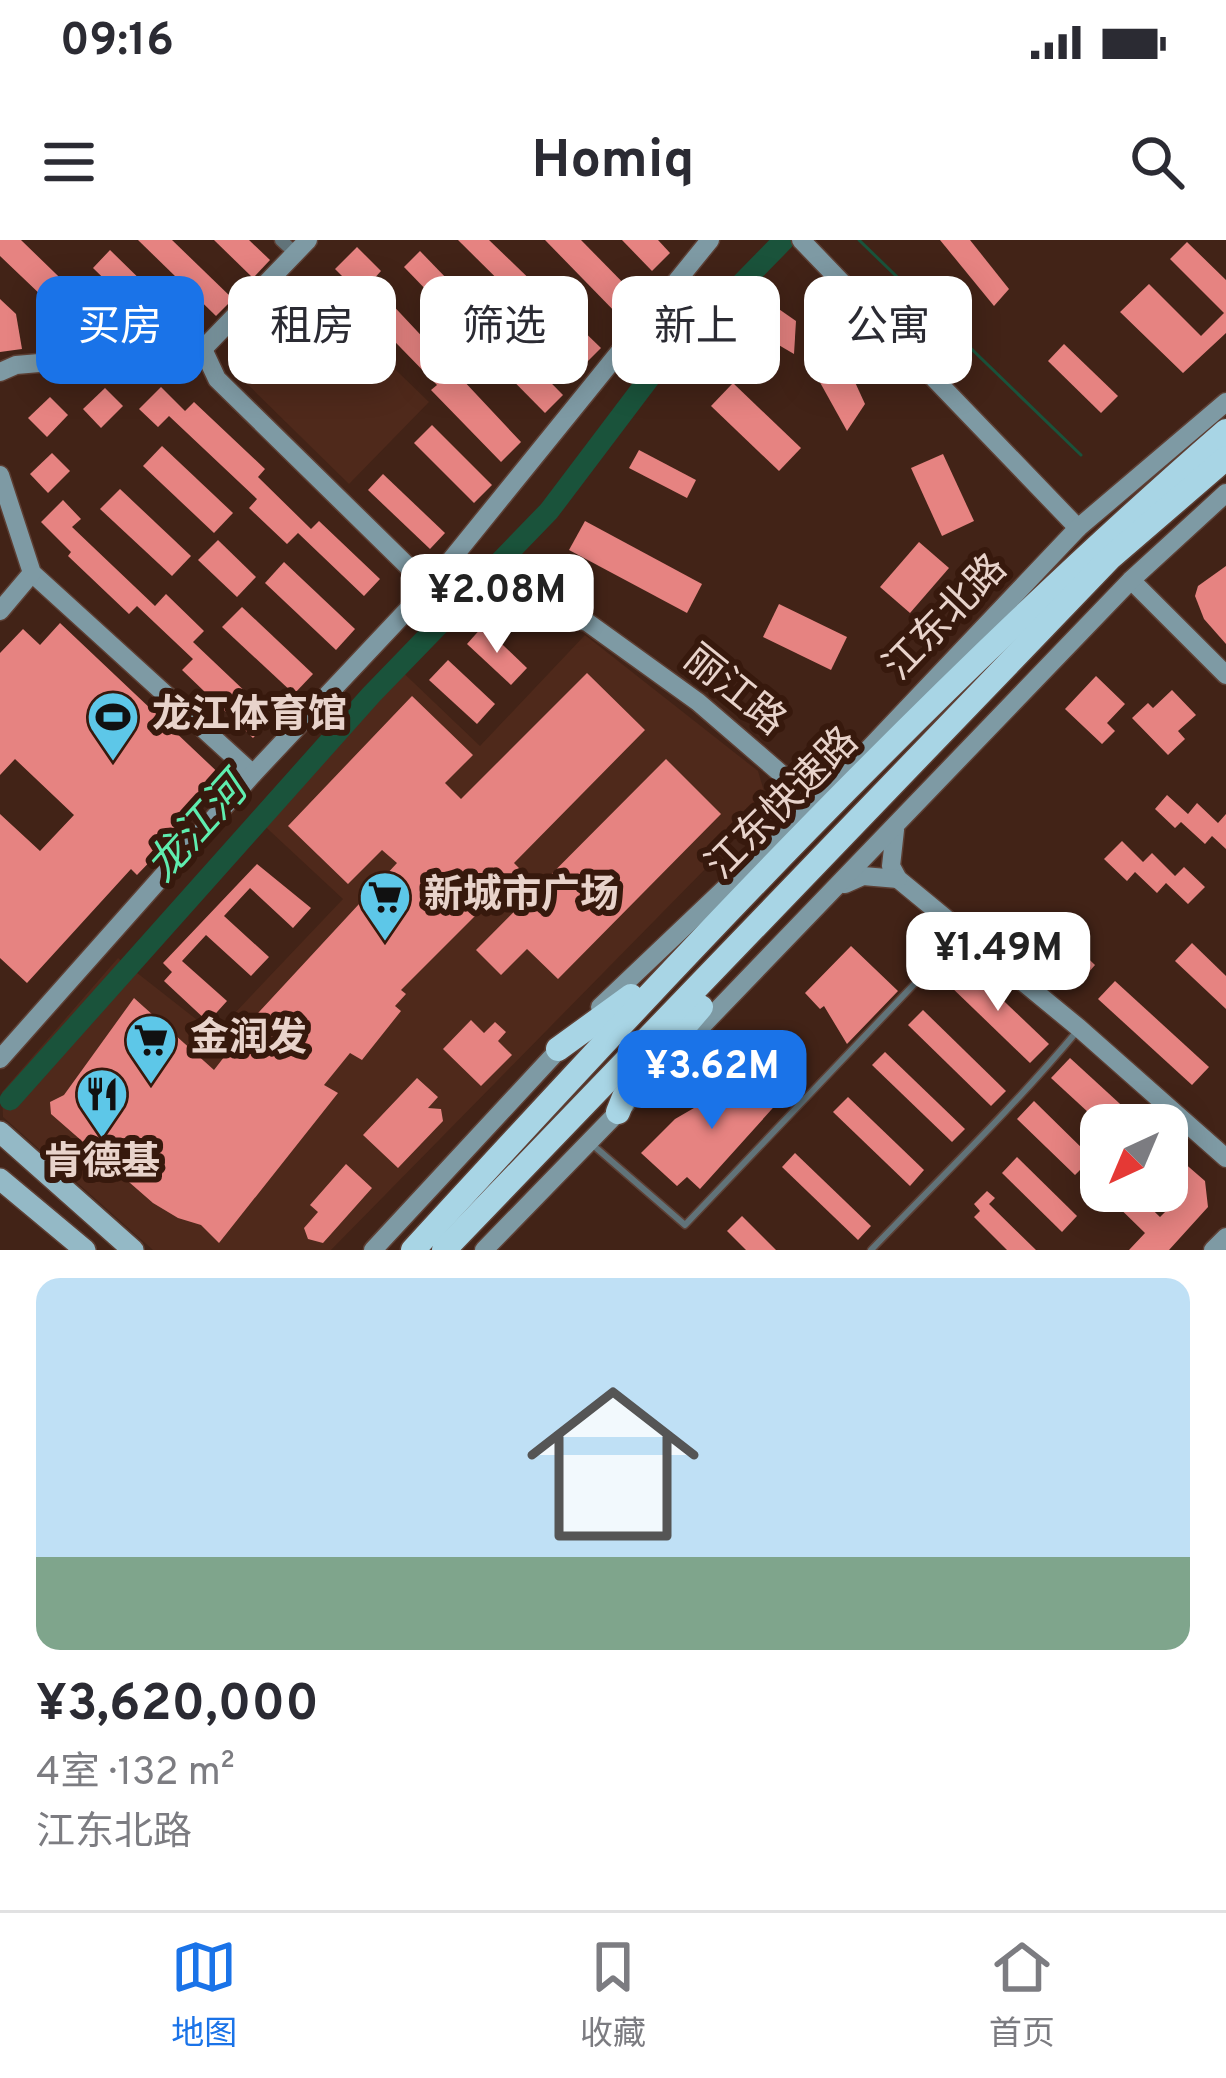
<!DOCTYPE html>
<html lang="zh">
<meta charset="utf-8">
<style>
:root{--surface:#fff;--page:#f7f7f7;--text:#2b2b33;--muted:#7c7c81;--line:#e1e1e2;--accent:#1a73e8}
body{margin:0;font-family:Overpass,"Noto Sans SC",sans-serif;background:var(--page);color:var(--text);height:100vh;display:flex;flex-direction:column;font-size:45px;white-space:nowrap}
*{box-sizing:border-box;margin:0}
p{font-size:39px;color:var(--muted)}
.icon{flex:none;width:66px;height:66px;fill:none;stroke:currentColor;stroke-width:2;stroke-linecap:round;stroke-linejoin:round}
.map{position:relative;height:1010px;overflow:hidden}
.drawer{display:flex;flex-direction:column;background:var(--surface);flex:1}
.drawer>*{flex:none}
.guide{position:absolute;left:36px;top:36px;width:1155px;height:108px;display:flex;gap:24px}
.needle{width:78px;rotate:224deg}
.controls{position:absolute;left:1080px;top:864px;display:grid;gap:24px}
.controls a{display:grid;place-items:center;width:108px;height:108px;border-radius:24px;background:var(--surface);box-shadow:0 6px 30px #0003;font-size:60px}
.price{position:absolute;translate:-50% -102px;padding:0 27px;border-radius:24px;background:#fff;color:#222;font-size:39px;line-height:78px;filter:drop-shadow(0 3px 6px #0008)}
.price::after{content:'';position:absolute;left:50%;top:72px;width:36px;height:27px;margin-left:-18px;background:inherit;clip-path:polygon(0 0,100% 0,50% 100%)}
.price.active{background:var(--accent);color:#fff}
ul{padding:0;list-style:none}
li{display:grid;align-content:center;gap:24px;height:636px;padding:0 36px}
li+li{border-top:3px solid var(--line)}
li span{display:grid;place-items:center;height:372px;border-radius:24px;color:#555}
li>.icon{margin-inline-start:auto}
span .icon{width:216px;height:216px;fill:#fffc;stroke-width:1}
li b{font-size:51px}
.pill{padding:0 42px;border-radius:24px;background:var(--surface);box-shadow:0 6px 30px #0003;font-size:42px;line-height:108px}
.pill.active{background:var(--accent);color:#fff}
.status{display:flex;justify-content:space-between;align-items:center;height:84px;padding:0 60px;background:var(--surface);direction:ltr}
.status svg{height:33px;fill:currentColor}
header{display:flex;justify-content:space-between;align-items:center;height:156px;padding:0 36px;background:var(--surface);font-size:54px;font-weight:700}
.tab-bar{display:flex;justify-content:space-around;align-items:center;height:168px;border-top:3px solid var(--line);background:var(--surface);font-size:33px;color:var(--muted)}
.tab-bar a{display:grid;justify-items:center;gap:6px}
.tab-bar .active{color:var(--accent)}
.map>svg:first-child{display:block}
</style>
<div class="status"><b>09:16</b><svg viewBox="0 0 49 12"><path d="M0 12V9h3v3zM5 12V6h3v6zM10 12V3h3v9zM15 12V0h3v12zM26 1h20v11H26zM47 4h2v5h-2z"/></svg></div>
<header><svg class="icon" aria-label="menu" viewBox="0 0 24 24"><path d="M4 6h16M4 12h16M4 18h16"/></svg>Homiq<svg class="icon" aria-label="search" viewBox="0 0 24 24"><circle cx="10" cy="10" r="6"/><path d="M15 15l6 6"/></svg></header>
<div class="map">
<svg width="1226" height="1010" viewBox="0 0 1226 1010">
<rect width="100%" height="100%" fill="#422317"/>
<g fill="#4f291b">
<polygon points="309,46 429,162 349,244 234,131"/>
<polygon points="585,395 758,531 768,565 331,1010 153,1010 3,877 2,852 118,718 215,794 343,659 256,578 261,563 391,421 480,506"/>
</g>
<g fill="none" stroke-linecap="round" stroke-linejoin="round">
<polyline stroke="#1a533b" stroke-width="3" points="859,0 1081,215"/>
<polyline stroke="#1a533b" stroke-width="21" points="10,860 371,455 549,271 651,136 784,0"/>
</g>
<g fill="#e68381">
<polygon points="0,0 21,0 88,65 93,98 69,102 65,78 0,16"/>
<polygon points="138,0 172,0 233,59 216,76"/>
<polygon points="214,0 249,0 270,20 253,38"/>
<polygon points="458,0 489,0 601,108 584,125"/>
<polygon points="545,0 581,0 640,60 621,78"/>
<polygon points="622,0 658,0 670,13 652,31"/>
<polygon points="940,0 970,0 1009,49 994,66"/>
<polygon points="1187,2 1226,40 1226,93 1183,133 1120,72 1149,44 1201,96 1224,73 1170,19"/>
<polygon points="357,7 381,31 371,42 521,202 501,222 431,150 437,145 364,70 370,64 335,29"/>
<polygon points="110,10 155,54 160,85 136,89 132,66 93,28"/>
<polygon points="420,11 478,71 462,87 404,27"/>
<polygon points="0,59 16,74 22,109 0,112"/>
<polygon points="773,65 796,81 794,114 738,81"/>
<polygon points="496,87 563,155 545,173 478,105"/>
<polygon points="1064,104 1118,156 1101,173 1048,121"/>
<polygon points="817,137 854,140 865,164 847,191"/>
<polygon points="733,143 801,208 779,231 711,166"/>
<polygon points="161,147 185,171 194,162 265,229 258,237 311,289 319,281 380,339 364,356 298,293 287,304 249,268 257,259 169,176 158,187 139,169"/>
<polygon points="105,148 123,166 101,188 83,169"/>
<polygon points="50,157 68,175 47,197 28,178"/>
<polygon points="432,185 492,245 474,263 414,203"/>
<polygon points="162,206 233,273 214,293 143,226"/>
<polygon points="639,210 696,240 687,258 629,228"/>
<polygon points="52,213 70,231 48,253 30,234"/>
<polygon points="943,214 974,281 942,296 911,228"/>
<polygon points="383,234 445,293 430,309 368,250"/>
<polygon points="120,249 191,316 172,336 100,269"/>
<polygon points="63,260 81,279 72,287 155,366 166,354 204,391 193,402 272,477 253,498 182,430 193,419 137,366 129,374 68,316 71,312 41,282"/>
<polygon points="585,281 702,344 687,373 569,310"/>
<polygon points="218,300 256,337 237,357 198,320"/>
<polygon points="919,302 949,328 910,373 880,347"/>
<polygon points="284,322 355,389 336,410 265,343"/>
<polygon points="1226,326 1226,404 1204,379 1195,356 1198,346"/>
<polygon points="779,364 847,397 831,430 763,397"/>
<polygon points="242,367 313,434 294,454 222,387"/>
<polygon points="60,383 227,541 137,635 131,629 27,743 0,718 0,574 40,611 74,575 15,519 0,535 0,413 23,389 40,405"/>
<polygon points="483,386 527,428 511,445 467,404"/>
<polygon points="448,420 495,464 477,484 429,440"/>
<polygon points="587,433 645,490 514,623 519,628 495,656 401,750 406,754 395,766 401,771 362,820 350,813 324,845 338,853 219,1003 201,985 178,978 153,963 51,874 50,862 64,855 134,758 214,830 259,772 397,623 382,610 348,644 288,586 412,456 473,515 445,543 461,559"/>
<polygon points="1096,436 1125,464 1107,483 1115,491 1102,504 1065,469"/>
<polygon points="1172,450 1196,475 1178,491 1185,499 1168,515 1132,478 1148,463 1153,468"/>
<polygon points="666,519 721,574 558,739 527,709 501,735 476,710"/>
<polygon points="1167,555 1188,574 1197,563 1218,583 1226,574 1226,609 1212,596 1205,604 1181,582 1175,588 1155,569"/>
<polygon points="1122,601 1143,622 1152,613 1175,636 1184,627 1205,647 1188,664 1166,643 1157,653 1135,632 1127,641 1104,619"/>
<polygon points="257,624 311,668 293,688 250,648 224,676 269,717 251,736 206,695 182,721 227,761 208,782 164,741 172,732 163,723"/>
<polygon points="1049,682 1095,725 1080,742 1033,700"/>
<polygon points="1192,703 1226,736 1226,769 1175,721"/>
<polygon points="851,706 898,751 847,804 824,766 820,769 805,753"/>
<polygon points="965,724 1049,804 1030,823 947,743"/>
<polygon points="1115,741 1209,827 1192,845 1098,759"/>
<polygon points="923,770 1006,851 991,866 908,785"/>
<polygon points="471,780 484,793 495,782 506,792 498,801 512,815 481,846 443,809"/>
<polygon points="885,812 965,889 952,902 872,825"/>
<polygon points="1070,818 1143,885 1102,885 1051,838"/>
<polygon points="417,838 438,857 428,868 441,869 443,881 398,928 363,895"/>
<polygon points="799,839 700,949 687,937 677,946 641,913 675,879 725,850"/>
<polygon points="848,857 924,930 910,946 833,872"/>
<polygon points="1034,861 1092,918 1095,914 1101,920 1101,950 1080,930 1075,935 1017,879"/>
<polygon points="1167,908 1205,941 1208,967 1169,1010 1129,1010 1145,993 1102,951 1133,951 1160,977 1175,962 1167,954"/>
<polygon points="795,913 871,986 858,1000 782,927"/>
<polygon points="1017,917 1077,976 1062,992 1002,933"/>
<polygon points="346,924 372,948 323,1003 308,999 304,988 318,972 310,965"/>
<polygon points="987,951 995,958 989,964 1036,1010 1007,1010 974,977 980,971 974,964"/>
<polygon points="742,976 776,1010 746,1010 727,991"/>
</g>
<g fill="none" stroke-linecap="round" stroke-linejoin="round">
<g stroke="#5d3f34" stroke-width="9">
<g id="lane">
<polyline points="594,906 685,985 961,695"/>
<path d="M871 1010C941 937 1013 868 1078 790"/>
</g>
</g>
<g stroke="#5d3f34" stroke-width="15">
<polyline id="street" points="281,0 295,13"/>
</g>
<g stroke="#5d3f34" stroke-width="21">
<g id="secondary">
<polyline points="801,0 1078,288"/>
<polyline points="203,109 217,139 429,347 587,382 698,462 793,544 818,551 827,546"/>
<polyline points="0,132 16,125 203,109 308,0"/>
<polyline points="0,235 32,333 253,534"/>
<polyline points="1131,340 1226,435"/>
<polyline points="0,371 32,333"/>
<polyline points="895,590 891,626 898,639 1079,788 1226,918"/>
<polyline points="845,644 863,636 898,639"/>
<polyline points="600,767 842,537 1078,288 1226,162"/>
<polyline points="675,814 1131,340 1226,253"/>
<polyline points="0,819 253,534 429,347 710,0"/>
<polyline points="373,1010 564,804"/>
<polyline points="484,1010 626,864"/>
<polyline points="1213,1010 1226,997"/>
</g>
</g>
<g stroke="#5d3f34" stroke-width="24">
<g id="primary">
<polyline points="0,892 133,1010"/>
<polyline points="0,939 85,1010"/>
</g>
</g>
<g stroke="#5d3f34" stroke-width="27">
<g id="highway">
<polyline points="558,809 631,756"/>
<polyline points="618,872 624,857 701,767"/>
<path d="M413 1010C673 727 936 443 1226 191"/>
<polyline points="444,1010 1110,318 1226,218"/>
</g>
</g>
<use href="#lane" stroke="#617379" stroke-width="6"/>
<use href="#street" stroke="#617379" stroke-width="12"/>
<use href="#secondary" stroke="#7e9aa4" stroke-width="18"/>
<use href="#primary" stroke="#94b9c6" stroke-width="21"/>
<use href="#highway" stroke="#a8d5e5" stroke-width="24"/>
</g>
<defs>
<g id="stadium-pin" transform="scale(2.7)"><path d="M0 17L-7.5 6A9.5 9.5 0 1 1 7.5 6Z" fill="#5dc7e8" stroke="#37190d"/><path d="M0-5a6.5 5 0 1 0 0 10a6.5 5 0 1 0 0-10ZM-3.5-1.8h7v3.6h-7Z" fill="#111"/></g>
<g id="supermarket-pin" transform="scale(2.7)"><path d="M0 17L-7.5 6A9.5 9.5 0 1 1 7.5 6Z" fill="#5dc7e8" stroke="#37190d"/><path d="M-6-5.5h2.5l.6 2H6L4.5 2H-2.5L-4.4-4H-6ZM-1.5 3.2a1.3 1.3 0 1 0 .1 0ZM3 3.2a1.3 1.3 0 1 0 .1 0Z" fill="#111"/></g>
<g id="restaurant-pin" transform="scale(2.7)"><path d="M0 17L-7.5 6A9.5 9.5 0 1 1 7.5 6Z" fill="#5dc7e8" stroke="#37190d"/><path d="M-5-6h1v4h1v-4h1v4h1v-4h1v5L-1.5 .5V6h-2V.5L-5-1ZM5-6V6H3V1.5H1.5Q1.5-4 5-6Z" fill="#111"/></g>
</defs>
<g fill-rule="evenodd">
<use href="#stadium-pin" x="113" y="477"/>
<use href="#supermarket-pin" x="385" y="657"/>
<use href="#supermarket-pin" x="151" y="800"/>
<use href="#restaurant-pin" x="102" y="854"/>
</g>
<g text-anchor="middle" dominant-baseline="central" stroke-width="12" stroke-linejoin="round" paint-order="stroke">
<g font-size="39" fill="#e8d3cb" stroke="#37190d">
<text transform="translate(947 379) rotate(-46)">江东北路</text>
<text transform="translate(733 452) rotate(39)">丽江路</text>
<text transform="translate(784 565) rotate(-45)">江东快速路</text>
</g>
<g font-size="39" font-weight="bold" fill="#e8d3cb" stroke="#37190d" text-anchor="start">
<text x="152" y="477">龙江体育馆</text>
<text x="424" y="657">新城市广场</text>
<text x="190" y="800">金润发</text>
<text x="102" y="924" text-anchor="middle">肯德基</text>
</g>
<g font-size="42" font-style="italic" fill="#5fedaf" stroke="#37190d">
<text transform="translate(199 590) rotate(-48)">龙江河</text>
</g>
</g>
</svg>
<div class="controls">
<a><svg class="needle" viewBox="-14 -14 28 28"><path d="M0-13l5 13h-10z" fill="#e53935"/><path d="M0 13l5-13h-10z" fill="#7c7c81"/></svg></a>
</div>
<b class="price" style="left:497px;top:416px">¥2.08M</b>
<b class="price" style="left:998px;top:774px">¥1.49M</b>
<b class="price active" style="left:712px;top:892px">¥3.62M</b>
<div class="guide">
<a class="pill active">买房</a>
<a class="pill">租房</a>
<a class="pill">筛选</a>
<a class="pill">新上</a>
<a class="pill">公寓</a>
</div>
</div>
<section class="drawer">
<ul>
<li><span style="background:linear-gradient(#bfe0f5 75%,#7fa58c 0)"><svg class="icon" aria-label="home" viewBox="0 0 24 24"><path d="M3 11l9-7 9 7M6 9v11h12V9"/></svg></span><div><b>¥3,620,000</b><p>4室 · 132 m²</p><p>江东北路</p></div></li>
</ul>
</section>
<nav class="tab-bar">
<a class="active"><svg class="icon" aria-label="map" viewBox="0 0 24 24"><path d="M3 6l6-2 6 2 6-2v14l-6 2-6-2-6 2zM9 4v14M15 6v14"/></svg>地图</a>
<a><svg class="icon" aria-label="saved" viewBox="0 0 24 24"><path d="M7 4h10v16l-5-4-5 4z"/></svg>收藏</a>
<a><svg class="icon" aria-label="home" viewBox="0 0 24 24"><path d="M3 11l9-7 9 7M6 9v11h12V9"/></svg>首页</a>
</nav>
